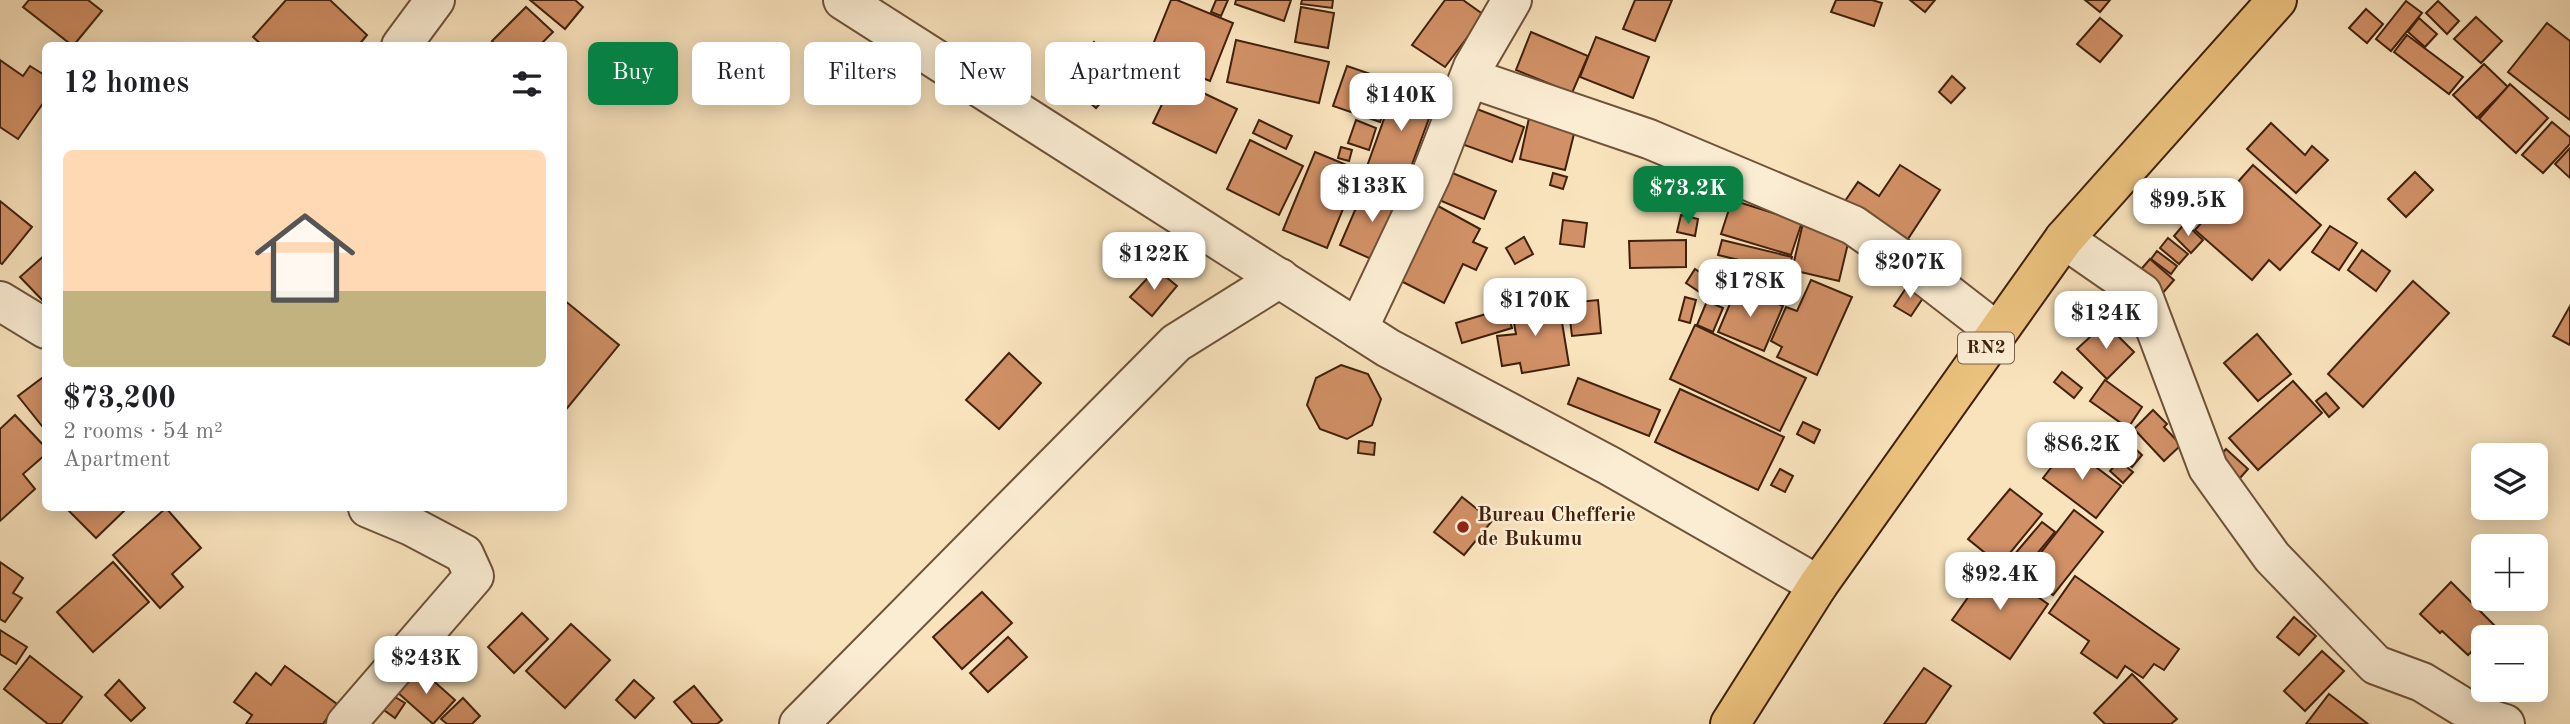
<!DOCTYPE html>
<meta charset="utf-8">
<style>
:root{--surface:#fff;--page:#f2f2f2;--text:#202124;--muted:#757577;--line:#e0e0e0;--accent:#0b8043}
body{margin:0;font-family:"Old Standard TT",serif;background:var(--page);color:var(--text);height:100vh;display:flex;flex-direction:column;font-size:26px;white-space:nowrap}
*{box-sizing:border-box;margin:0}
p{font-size:23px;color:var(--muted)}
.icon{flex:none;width:38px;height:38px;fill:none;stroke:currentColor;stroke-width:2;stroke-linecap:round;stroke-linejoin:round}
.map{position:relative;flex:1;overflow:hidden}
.drawer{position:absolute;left:42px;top:42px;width:525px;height:469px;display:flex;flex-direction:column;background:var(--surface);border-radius:10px;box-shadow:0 4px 18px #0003}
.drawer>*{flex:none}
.banner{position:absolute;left:588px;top:42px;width:665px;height:63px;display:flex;gap:14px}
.buttons{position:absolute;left:2471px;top:443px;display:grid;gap:14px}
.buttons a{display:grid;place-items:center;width:77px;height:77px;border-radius:10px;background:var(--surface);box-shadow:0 4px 18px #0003;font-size:35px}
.price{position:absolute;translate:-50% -60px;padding:0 16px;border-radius:14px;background:#fff;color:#222;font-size:23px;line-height:46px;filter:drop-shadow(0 2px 4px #0008)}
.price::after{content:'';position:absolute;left:50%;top:42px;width:21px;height:16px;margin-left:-10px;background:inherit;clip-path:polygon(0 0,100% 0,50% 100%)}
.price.on{background:var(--accent);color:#fff}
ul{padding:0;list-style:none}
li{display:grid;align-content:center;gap:14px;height:371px;padding:0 21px}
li+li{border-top:2px solid var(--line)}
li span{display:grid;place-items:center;height:217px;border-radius:10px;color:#555}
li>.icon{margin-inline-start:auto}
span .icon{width:126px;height:126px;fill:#fffc;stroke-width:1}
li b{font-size:30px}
h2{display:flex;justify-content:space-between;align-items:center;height:84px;padding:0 21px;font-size:30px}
.pill{padding:0 24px;border-radius:10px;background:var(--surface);box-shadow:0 4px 18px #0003;font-size:24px;line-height:63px}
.pill.on{background:var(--accent);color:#fff}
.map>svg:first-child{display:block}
</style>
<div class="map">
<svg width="2570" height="724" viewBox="0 0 2570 724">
<rect width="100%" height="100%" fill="#f9e3bd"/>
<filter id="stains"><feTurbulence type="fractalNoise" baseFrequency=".00286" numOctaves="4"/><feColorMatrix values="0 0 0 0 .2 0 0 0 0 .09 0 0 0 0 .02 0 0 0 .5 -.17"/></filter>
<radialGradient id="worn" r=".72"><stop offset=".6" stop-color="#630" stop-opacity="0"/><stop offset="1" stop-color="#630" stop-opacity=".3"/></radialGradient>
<g fill="#d19066" stroke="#41210d" stroke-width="2">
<polygon points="29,0 88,0 102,11 73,46 23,7"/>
<polygon points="286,0 330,0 367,35 358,46 263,46 253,37"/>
<polygon points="530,0 575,0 583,7 565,29"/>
<polygon points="1171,0 1177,0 1233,23 1210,81 1148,57"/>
<polygon points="1216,0 1228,0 1221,16 1211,12"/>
<polygon points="1236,0 1291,0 1284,21 1235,4"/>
<polygon points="1302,0 1333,0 1332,8 1301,4"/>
<polygon points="1445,0 1463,0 1484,15 1445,67 1412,45"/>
<polygon points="1635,0 1672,0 1655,41 1623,29"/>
<polygon points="1836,0 1872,0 1882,3 1874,26 1831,12"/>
<polygon points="1910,0 1935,0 1925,12"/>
<polygon points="2085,0 2110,0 2100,12"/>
<polygon points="2406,1 2422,13 2391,51 2376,39"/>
<polygon points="2438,1 2459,21 2447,34 2426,13"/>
<polygon points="526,7 553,32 539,46 497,46 492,41"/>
<polygon points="1301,7 1334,13 1328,48 1295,42"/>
<polygon points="2366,9 2383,24 2367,43 2349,28"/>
<polygon points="2476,17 2502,41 2481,63 2454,39"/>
<polygon points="2100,18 2122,36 2100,62 2077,44"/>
<polygon points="2419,18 2437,34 2425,47 2408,32"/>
<polygon points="2547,23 2570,41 2570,120 2508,72"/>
<polygon points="1531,32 1588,56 1572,93 1516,70"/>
<polygon points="2407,35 2463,77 2449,94 2394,52"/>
<polygon points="1596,37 1649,57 1633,98 1580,77"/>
<polygon points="1236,40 1329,62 1319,103 1227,82"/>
<polygon points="1094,42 1128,71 1096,108 1062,79"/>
<polygon points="0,60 23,76 30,66 46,76 46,99 18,139 0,127"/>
<polygon points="2484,64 2508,87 2477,118 2453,95"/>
<polygon points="1347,66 1394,82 1380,122 1333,106"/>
<polygon points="1952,76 1965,88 1951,103 1939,92"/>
<polygon points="1174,79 1237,109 1216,153 1153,123"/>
<polygon points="1398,80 1438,94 1404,186 1365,172"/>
<polygon points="2510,84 2548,118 2516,153 2479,119"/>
<polygon points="1469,106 1524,127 1512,162 1456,142"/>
<polygon points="1529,118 1575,130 1565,170 1520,159"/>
<polygon points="1259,120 1292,136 1286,149 1253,133"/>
<polygon points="1356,120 1376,128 1369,150 1348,143"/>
<polygon points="2552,122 2570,137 2570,144 2543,173 2522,155"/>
<polygon points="2271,123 2305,155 2312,146 2328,160 2296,193 2247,149"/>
<polygon points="1250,140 1303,166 1279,215 1227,189"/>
<polygon points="1341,147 1352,150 1349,161 1338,158"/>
<polygon points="2570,148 2570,178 2555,164"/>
<polygon points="1315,152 1359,170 1327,248 1283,230"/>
<polygon points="1900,165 1940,190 1904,245 1843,204 1858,182 1879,196"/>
<polygon points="2253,165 2321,225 2280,270 2269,260 2252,280 2195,230"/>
<polygon points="1450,172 1496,191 1484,219 1439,200"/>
<polygon points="2415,172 2433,190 2406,217 2388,199"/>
<polygon points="1553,173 1567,177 1563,189 1550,185"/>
<polygon points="1365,187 1404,204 1378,262 1340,245"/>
<polygon points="1732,200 1802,222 1791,255 1721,234"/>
<polygon points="0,201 32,227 2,264 0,263"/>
<polygon points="1438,206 1480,229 1473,242 1487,248 1476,270 1463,264 1444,303 1399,280"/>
<polygon points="1681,215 1698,219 1695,236 1677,232"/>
<polygon points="1563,220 1587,223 1584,247 1560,244"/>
<polygon points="1803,223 1850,235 1839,281 1792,270"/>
<polygon points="2185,223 2203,240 2191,253 2174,236"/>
<polygon points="2330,226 2357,243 2339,270 2312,252"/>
<polygon points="1524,237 1533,254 1515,264 1506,248"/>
<polygon points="2168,238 2188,254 2179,264 2160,248"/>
<polygon points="1686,240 1686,267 1630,268 1629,241"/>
<polygon points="1722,240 1792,257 1788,272 1718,255"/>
<polygon points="2362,250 2390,271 2376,291 2348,270"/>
<polygon points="2157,251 2177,266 2171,274 2151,259"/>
<polygon points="46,254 46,304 20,277"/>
<polygon points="2150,259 2174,280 2161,295 2137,274"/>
<polygon points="1156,269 1177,286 1152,316 1130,297"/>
<polygon points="1695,269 1713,281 1704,295 1686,283"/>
<polygon points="1811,280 1852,297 1817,375 1777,357 1782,347 1771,341 1786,307 1797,311"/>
<polygon points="2413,281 2449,313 2363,407 2328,374"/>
<polygon points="1908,285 1925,295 1911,316 1894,306"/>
<polygon points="1737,287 1783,306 1764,351 1718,332"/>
<polygon points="1685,297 1696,300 1690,323 1679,320"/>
<polygon points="1558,298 1569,365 1522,373 1520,363 1502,366 1497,336 1516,334 1511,306"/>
<polygon points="564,300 619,345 564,412"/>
<polygon points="1598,300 1601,333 1572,336 1568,303"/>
<polygon points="1707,301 1723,308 1713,332 1697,325"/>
<polygon points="2570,306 2570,345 2553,336"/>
<polygon points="1506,308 1512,328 1462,343 1456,323"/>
<polygon points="2105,323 2134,352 2107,379 2077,349"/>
<polygon points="1695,325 1806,378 1780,431 1670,379"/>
<polygon points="2257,334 2291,374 2258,401 2224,363"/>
<polygon points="1009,353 1041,383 999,429 966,400"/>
<polygon points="1341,365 1368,374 1381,399 1372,425 1347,439 1320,429 1307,405 1316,378"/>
<polygon points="2062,372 2082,388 2074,398 2054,382"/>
<polygon points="46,375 46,431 18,396"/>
<polygon points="1578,378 1660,410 1649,436 1568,404"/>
<polygon points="2105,380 2142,407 2128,428 2090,401"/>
<polygon points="2293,381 2322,413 2258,470 2229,438"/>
<polygon points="1680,389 1784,437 1758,490 1655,442"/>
<polygon points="2326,393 2339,408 2329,417 2316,401"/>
<polygon points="2153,410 2167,424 2164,427 2181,445 2164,461 2134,429"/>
<polygon points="15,415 46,448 46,454 23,474 35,489 0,521 0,429"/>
<polygon points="1803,422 1820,430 1814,443 1797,434"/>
<polygon points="2126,440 2142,455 2132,467 2115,451"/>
<polygon points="1359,441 1375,443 1374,455 1358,453"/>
<polygon points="2068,446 2121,486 2096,518 2043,478"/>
<polygon points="2226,449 2248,469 2240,478 2218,458"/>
<polygon points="2119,461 2133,472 2123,483 2110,471"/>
<polygon points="1780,469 1793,476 1785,492 1771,485"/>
<polygon points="2010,489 2042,514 2000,565 1968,539"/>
<polygon points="1462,497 1492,521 1464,555 1434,532"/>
<polygon points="66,508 127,508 96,538"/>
<polygon points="166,508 201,548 172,574 183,587 160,608 113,555"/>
<polygon points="2074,510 2103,532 2053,595 2025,573"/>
<polygon points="2042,522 2055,532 2022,572 2008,562"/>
<polygon points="0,562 23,578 13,593 22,598 5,622 0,619"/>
<polygon points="113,562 149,602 93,652 57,612"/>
<polygon points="1991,565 2048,604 2010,659 1952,620"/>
<polygon points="2075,576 2179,649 2164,670 2154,664 2143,678 2125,666 2117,678 2081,653 2089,641 2049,613"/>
<polygon points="2451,582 2496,627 2483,637 2483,640 2468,655 2442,631 2440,633 2420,614"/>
<polygon points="982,592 1012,623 962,669 933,637"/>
<polygon points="522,613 548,639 514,673 488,647"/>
<polygon points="2294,617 2316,636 2299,655 2277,637"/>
<polygon points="571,624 610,660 565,708 526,671"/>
<polygon points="0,630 27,647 16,664 0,654"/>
<polygon points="1008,637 1027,657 988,692 970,673"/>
<polygon points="2322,651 2344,671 2305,711 2284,691"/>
<polygon points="30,656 82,697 61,724 48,724 4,689"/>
<polygon points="285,666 337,704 323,724 246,724 252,715 234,702 256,673 271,685"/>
<polygon points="419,668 455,700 433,724 397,692"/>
<polygon points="1924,668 1951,686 1925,724 1884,724"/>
<polygon points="2132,674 2177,719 2171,724 2105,724 2094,713"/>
<polygon points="119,680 145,708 131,721 105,695"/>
<polygon points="634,680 654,698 635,718 616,700"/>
<polygon points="694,686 722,720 717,724 693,724 674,702"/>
<polygon points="390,694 405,703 395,718 381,708"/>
<polygon points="2329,694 2368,724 2306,724"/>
<polygon points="463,698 480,716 472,724 447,724 441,719"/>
</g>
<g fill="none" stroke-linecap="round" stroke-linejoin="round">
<g stroke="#6f5239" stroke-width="42">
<g id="minor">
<polyline points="843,0 1388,348 1610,466 1818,585"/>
<polyline points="401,46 435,0"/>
<polyline points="1470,78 1649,139 1853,225 1917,270 1997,332"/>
<polyline points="2064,239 2142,293 2208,468 2272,557 2376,665 2422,682 2476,715 2505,724"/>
<polyline points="0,301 46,329"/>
<polyline points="1358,329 1431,175 1473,67 1512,0"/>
<polyline points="346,724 474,576 464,554 411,526 368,508"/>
<polyline points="799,724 1176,343 1280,278"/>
</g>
</g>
<g stroke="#41210d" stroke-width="42">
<polyline id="trunk" points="1730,724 1818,585 2064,239 2277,0"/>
</g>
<use href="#minor" stroke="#fbedd4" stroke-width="38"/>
<use href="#trunk" stroke="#ecc27e" stroke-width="38"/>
</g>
<circle fill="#8f2418" stroke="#fbedd4" stroke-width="2.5" cx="1463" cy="527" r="7"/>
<g text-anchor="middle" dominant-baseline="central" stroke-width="5" stroke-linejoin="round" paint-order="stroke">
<rect fill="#fbedd4" stroke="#795e49" stroke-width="2" x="1958" y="332.5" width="56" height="31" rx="5"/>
<g font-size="19" font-weight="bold" fill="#41210d">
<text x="1986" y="348">RN2</text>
</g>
<g font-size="21" font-weight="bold" fill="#41210d" stroke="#fbedd4" text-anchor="start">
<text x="1477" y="515">Bureau Chefferie<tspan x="1477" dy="24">de Bukumu</tspan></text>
</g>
</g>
<rect width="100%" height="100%" filter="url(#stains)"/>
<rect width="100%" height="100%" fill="url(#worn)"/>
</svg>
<div class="buttons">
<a><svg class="icon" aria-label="layers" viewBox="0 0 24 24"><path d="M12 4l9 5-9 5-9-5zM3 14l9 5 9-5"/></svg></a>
<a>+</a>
<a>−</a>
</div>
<b class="price" style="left:1401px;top:133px">$140K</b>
<b class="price" style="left:1372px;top:224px">$133K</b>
<b class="price on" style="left:1688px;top:226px">$73.2K</b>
<b class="price" style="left:2188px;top:238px">$99.5K</b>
<b class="price" style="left:1154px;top:292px">$122K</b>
<b class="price" style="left:1910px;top:300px">$207K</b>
<b class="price" style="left:1750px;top:319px">$178K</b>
<b class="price" style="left:1535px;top:338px">$170K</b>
<b class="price" style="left:2106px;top:351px">$124K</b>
<b class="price" style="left:2082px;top:482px">$86.2K</b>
<b class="price" style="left:2000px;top:612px">$92.4K</b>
<b class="price" style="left:426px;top:696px">$243K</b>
<div class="banner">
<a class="pill on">Buy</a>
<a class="pill">Rent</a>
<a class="pill">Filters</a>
<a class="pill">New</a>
<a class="pill">Apartment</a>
</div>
<section class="drawer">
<h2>12 homes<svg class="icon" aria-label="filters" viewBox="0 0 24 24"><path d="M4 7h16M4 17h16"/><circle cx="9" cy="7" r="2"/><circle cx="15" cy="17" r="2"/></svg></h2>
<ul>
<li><span style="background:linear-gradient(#ffd9b3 65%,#c2b280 0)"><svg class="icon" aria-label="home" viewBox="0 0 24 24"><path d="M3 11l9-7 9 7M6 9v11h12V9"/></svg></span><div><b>$73,200</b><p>2 rooms · 54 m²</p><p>Apartment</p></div></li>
</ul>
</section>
</div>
